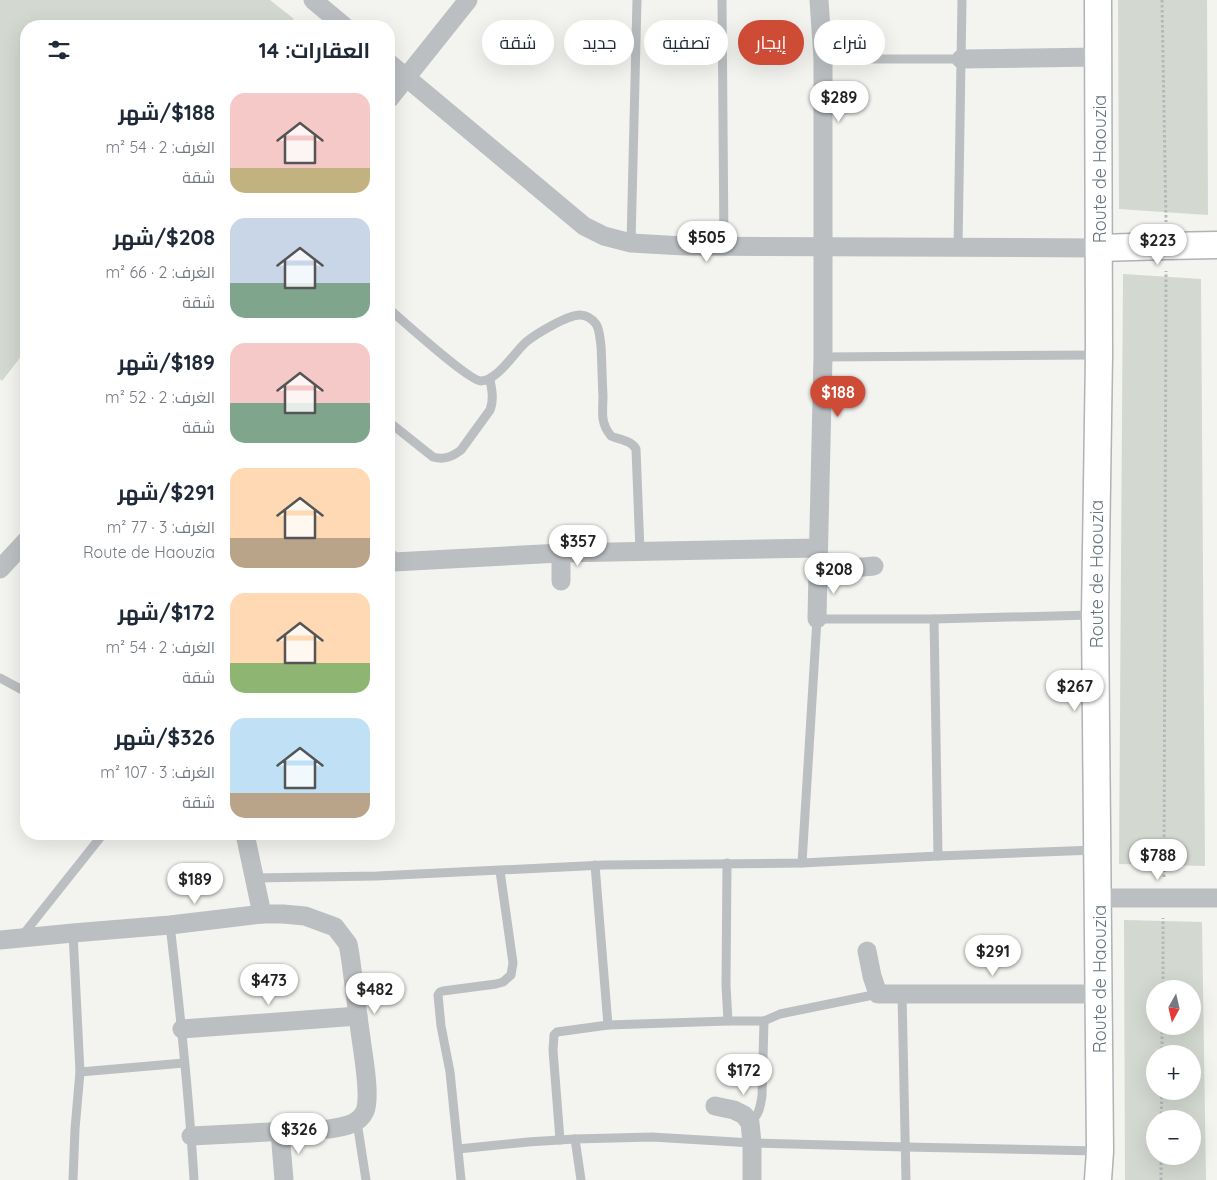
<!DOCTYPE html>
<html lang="ar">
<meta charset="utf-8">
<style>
:root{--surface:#fff;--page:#f2f2f3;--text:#1f2937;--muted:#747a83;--accent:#ce4b35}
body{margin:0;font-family:Quicksand,Cairo,sans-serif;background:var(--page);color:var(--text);direction:rtl;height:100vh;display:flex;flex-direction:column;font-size:19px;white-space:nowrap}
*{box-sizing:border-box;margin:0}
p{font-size:16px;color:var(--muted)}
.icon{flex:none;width:28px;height:28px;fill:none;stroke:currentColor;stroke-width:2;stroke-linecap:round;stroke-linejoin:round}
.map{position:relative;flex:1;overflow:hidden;direction:ltr}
.details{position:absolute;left:20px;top:20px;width:375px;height:820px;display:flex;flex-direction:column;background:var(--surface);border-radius:20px;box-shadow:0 5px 20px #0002;direction:rtl}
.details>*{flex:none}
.top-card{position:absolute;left:410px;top:20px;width:475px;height:45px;direction:rtl;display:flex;gap:10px}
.needle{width:32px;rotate:188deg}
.buttons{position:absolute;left:1146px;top:980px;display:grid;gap:10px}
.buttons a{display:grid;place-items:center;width:55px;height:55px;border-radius:50%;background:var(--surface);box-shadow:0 5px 20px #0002;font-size:25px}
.price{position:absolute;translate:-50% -42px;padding:0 11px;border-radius:18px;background:#fff;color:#222;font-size:16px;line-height:32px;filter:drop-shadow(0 1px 2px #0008)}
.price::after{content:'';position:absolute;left:50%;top:30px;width:15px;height:11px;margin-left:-8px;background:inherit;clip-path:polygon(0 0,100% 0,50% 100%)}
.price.selected{background:var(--accent);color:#fff}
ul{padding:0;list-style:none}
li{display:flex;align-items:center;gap:15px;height:125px;padding:0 25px}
li span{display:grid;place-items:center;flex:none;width:140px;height:100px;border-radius:15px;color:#555}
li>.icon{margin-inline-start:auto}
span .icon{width:60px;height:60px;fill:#fffc;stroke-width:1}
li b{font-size:21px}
h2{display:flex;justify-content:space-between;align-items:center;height:60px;padding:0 25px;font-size:21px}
.pill{padding:0 18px;border-radius:22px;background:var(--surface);box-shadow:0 5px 20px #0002;font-size:18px;line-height:45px}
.pill.selected{background:var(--accent);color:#fff}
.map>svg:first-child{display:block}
</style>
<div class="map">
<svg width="1217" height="1180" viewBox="0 0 1217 1180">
<rect width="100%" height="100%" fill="#f3f3f0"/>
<g fill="#d3d8d0" fill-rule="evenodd">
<polygon points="0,0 270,0 294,19 287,26 26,26 26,350 2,381 0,379"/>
<polygon points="1118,0 1207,0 1208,215 1119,209"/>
<polygon points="1123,274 1201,279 1205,866 1119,864"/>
<path d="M1124 920 1202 922 1206 1180H1125ZM1155 989H1192V1026H1155ZM1155 1054H1192V1091H1155ZM1155 1119H1192V1156H1155Z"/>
</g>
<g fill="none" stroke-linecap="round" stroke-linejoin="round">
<g stroke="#aeb3b6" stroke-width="29">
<g id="secondary">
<polyline points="1099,248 1166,246 1217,245"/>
<polyline points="1098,1180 1100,1151 1095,615 1099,355 1098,0"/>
</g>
</g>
<g stroke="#b5b8ba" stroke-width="3" stroke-dasharray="2.5 2.5" stroke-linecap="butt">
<polyline points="1162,0 1166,222"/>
<polyline points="1164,877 1166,271"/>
<polyline points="1163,989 1163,918"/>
<polyline points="1162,1054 1162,1026"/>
<polyline points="1161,1119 1162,1091"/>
<polyline points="1161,1180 1161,1156"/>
</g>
<g stroke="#bbbfc2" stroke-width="9">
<polyline points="722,0 724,246"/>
<polyline points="823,59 961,59"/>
<polyline points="631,243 637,0"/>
<polyline points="958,247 962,0"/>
<path d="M389 309C402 320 469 381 481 381 497 381 514 353 526 342 536 334 567 315 580 315 586 315 592 319 596 324 600 330 600 340 601 346 602 363 602 379 603 396 603 403 602 411 603 419 604 425 607 431 611 436 620 440 631 440 636 449L640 551"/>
<polyline points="823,357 1096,355"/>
<path d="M389 422 433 457C444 460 452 457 461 450L490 410C494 400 492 390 490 380"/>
<polyline points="934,619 938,856"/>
<polyline points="0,678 26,692"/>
<polyline points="727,863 726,985 728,1021"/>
<polyline points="802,863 817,619 934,619 1092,615"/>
<polyline points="595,865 608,1025"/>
<polyline points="254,878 377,876 604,865 802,863 938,856 1095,850"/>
<path d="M170 925C180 1010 189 1095 194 1180"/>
<polyline points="73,933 80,1072 75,1129 73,1180"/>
<polyline points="22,936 103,834"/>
<polyline points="902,994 906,1180"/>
<polyline points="80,1072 184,1063"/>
<polyline points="357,1122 366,1180"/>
<path d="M750 1123C759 1114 760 1109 762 1096L764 1021"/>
<polyline points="575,1139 581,1180"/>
<polyline points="560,1140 553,1050 554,1035 557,1032 608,1025 728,1021 764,1021 780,1014 878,994"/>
<polyline points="458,1149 528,1142 575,1139 652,1137 752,1143 905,1147 1097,1151"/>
<polyline points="461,1180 450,1072 441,1026 438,995 440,992 443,991 496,984 503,982 511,975 513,963 500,871"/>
</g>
<g stroke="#bbbfc2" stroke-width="19">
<polyline points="313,0 344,26"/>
<polyline points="819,0 823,59 823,357 818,571 874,566"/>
<polyline points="961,59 1098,57"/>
<polyline points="389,63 584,226 604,236 631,243 684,246 1099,248"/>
<polyline points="389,99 468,0"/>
<polyline points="561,553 561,581"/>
<polyline points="389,558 394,562 561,553 818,548"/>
<polyline points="0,569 26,541"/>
<polyline points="817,619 818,571"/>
<polyline points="245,834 262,914"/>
<polyline points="1098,898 1217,898"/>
<path d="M0 940 73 933 170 925 262 914H283L305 916 335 927 348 944 350 955C354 983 357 1011 361 1038 363 1055 371 1096 365 1111 359 1125 342 1127 329 1129L191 1136"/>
<polyline points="867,951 872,976 878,994 1099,994"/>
<polyline points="182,1029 358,1016"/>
<polyline points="715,1106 734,1110 744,1115 750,1123 752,1143 752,1180"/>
<polyline points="280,1132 284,1180"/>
</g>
<use href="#secondary" stroke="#fff" stroke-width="26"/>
</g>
<g text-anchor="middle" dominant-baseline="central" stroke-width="5" stroke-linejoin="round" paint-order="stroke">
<g font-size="18" fill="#66757e" stroke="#fff">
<text transform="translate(1099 169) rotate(-90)">Route de Haouzia</text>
<text transform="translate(1096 574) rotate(-90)">Route de Haouzia</text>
<text transform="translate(1099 979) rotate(-90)">Route de Haouzia</text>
</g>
</g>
</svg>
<div class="buttons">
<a><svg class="needle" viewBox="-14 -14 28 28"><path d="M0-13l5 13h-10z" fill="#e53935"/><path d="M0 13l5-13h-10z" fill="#747a83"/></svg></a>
<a>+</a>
<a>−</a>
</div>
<b class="price" style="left:839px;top:123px">$289</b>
<b class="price" style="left:707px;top:263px">$505</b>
<b class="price" style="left:1158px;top:266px">$223</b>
<b class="price selected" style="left:838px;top:418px">$188</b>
<b class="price" style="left:578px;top:567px">$357</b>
<b class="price" style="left:834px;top:595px">$208</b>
<b class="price" style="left:1075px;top:712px">$267</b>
<b class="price" style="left:1158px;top:881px">$788</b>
<b class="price" style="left:195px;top:905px">$189</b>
<b class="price" style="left:993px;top:977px">$291</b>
<b class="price" style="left:269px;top:1006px">$473</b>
<b class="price" style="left:375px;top:1015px">$482</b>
<b class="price" style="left:744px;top:1096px">$172</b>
<b class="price" style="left:299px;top:1155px">$326</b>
<div class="top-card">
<a class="pill">شراء</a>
<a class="pill selected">إيجار</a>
<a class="pill">تصفية</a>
<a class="pill">جديد</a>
<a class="pill">شقة</a>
</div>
<section class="details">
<h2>العقارات: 14<svg class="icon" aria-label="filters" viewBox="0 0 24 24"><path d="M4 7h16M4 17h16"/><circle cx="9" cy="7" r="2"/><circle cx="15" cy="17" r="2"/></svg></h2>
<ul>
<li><span style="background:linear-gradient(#f6c9c9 75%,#c2b280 0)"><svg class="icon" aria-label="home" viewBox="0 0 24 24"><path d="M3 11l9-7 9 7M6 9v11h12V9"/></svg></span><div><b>$188/شهر</b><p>الغرف: 2 · 54 m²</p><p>شقة</p></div></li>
<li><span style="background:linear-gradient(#c9d6e8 65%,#7fa58c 0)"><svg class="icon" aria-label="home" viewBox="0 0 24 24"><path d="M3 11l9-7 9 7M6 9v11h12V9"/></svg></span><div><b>$208/شهر</b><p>الغرف: 2 · 66 m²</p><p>شقة</p></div></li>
<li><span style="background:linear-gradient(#f6c9c9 60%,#7fa58c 0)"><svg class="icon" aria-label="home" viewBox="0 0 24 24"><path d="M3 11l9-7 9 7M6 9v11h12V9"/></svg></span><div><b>$189/شهر</b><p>الغرف: 2 · 52 m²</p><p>شقة</p></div></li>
<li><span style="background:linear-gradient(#ffd9b3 70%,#b9a48a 0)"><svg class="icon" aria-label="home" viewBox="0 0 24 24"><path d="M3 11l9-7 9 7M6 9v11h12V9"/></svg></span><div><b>$291/شهر</b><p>الغرف: 3 · 77 m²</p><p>Route de Haouzia</p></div></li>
<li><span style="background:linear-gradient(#ffd9b3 70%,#8fb573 0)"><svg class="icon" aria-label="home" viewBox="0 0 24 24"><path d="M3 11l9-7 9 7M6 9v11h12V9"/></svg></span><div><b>$172/شهر</b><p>الغرف: 2 · 54 m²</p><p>شقة</p></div></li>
<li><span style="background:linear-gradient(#bfe0f5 75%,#b9a48a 0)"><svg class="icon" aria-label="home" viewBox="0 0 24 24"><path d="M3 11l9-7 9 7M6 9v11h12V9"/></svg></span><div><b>$326/شهر</b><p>الغرف: 3 · 107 m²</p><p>شقة</p></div></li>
</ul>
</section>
</div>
